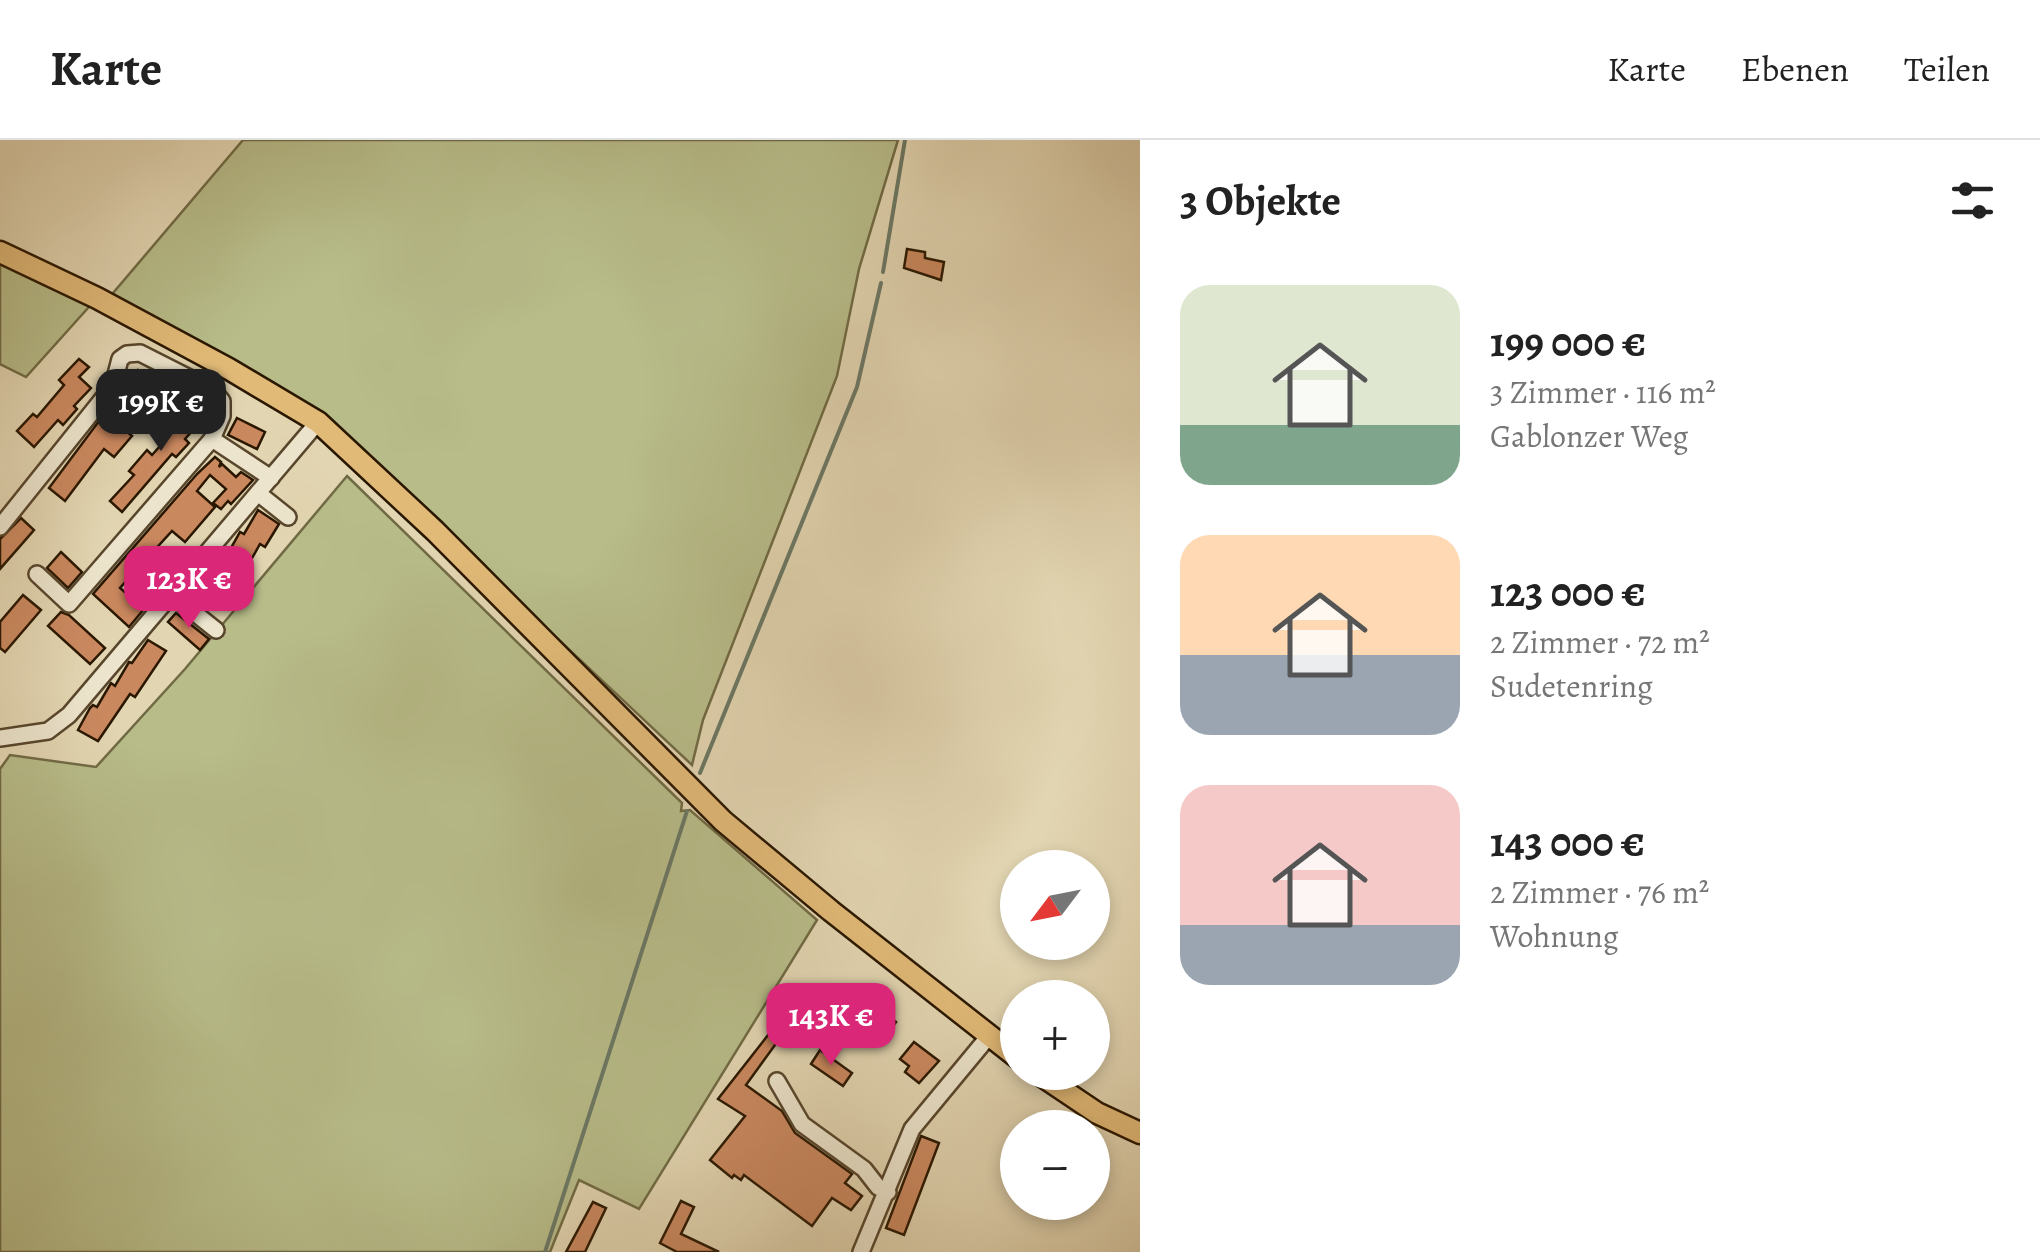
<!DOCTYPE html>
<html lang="de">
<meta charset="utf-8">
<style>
:root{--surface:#fff;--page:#f2f2f2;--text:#222;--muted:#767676;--line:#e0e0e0;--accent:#db2777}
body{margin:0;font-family:Alegreya,serif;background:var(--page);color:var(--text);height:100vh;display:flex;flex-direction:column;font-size:38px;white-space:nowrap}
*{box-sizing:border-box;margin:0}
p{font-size:32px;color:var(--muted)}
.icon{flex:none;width:55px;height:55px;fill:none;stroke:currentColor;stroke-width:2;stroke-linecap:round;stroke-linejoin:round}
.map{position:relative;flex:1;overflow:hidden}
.details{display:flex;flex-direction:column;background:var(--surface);width:900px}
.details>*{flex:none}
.needle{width:65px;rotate:238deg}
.fabs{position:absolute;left:1000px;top:710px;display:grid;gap:20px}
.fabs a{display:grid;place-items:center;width:110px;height:110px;border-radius:50%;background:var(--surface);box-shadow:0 5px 15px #0003;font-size:50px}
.price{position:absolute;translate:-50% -85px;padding:0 22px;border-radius:20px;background:var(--accent);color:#fff;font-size:32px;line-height:65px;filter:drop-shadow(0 2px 5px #0008)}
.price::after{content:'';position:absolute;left:50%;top:60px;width:30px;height:22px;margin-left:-15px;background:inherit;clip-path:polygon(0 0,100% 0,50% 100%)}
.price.current{background:#222;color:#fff}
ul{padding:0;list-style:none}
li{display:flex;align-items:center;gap:30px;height:250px;padding:0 40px}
li span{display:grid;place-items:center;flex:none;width:280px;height:200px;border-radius:30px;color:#555}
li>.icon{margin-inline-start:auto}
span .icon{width:120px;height:120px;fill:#fffc;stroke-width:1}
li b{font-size:42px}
h2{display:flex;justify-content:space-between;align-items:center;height:120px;padding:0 40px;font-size:42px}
header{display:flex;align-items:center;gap:60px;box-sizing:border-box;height:140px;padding:0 50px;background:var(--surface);border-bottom:2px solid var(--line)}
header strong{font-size:48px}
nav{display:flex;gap:55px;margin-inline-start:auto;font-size:35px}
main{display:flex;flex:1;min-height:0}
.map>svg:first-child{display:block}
</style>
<header>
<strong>Karte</strong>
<nav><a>Karte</a><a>Ebenen</a><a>Teilen</a></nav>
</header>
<main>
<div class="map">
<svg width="1140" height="1112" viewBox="0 0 1140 1112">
<rect width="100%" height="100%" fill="#e2d5b1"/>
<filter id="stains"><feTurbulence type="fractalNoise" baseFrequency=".002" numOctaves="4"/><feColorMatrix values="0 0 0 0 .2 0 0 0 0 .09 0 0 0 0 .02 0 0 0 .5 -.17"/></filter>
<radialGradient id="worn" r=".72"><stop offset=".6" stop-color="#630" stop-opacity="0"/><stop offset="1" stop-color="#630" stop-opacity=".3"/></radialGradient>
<g fill="#b7bc89" stroke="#706a44" stroke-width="2.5">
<polygon points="243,0 898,0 859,129 837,236 703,580 692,625 328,283 108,159"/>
<polygon points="0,112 97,158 26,237 0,224"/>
<polygon points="347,336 682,663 681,671 690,670 817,780 639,1069 579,1040 550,1112 0,1112 0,629 10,615 96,627 185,529"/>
</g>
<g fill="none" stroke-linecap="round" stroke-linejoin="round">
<g stroke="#6b7864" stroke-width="4">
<polyline points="883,132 905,0"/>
<polyline points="700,633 857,247 881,143"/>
<polyline points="545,1112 687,671"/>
</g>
</g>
<g fill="#ca885f" stroke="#2a1700" stroke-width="2.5">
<polygon points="907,109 925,112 925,118 944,122 941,140 904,128"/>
<polygon points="79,219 89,227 79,237 91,248 74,266 77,269 63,285 58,280 34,307 17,291 33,274 37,277 64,245 59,240"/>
<polygon points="138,230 166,247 158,261 146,254 142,261 125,250"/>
<polygon points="195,256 211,270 185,299 189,303 176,317 172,314 122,372 110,361 134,335 129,331 147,310 152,315 185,278 180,273"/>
<polygon points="105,273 132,296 114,317 104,309 65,361 49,348"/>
<polygon points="237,278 265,292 257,309 228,295"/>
<polygon points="215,317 221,322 219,327 222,324 236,337 241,332 253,340 231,364 228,361 221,369 213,363 226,349 210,335 197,351 215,367 185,402 172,391 120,448 144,469 129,487 93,454 197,334"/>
<polygon points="258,370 279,384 265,407 260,404 247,427 241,424 227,447 222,444 208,468 192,456 223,413 227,415 240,392 244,394"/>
<polygon points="21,378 34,390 0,429 0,399"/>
<polygon points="61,412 82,432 68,448 47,428"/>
<polygon points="23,455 41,470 5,512 0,508 0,482"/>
<polygon points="61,472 69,475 105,508 90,524 48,486"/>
<polygon points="176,473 209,499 200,510 168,482"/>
<polygon points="148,500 166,511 135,557 130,554 98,601 78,590 90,568 93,565 97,567 111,543 115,546 129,522 132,523"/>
<polygon points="860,854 896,882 884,898 848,869"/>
<polygon points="779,881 788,887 746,945 782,971 795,993 852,1034 845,1043 862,1056 851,1070 832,1058 812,1086 744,1035 741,1040 734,1035 732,1038 710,1020 745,976 718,959"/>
<polygon points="914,902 939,921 919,943 905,932 909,926 900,919"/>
<polygon points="820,910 852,933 843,946 811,924"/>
<polygon points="921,996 939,1003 904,1095 886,1088"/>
<polygon points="681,1061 694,1067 681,1094 719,1112 677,1112 660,1103"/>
<polygon points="593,1062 606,1068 585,1112 566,1112"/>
</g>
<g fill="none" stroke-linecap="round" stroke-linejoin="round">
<g stroke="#58462c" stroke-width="20">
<g id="minor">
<polyline points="258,353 288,377"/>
<polyline points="0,387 113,246 120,219 127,214 140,213 213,250 222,261 222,276 212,299 271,338"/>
<polyline points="37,434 69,464 212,299"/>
<polyline points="171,454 216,490"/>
<polyline points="0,598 48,591 69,575 318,282"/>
<polyline points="777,941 802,984 864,1029 878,1047 888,1052"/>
<polyline points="861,1112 912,989 989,896"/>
</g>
</g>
<g stroke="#2a1700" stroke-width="25">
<g id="major">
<polyline points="0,112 97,158 229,229 318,282 435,391 723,681 831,771 1018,918"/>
<polyline points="1036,932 1097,973 1140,993"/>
</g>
</g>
<use href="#minor" stroke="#ece4cc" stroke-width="15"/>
<use href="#major" stroke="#e1ba78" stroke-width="20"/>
</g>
<rect width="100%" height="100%" filter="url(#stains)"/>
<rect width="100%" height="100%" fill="url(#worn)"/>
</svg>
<div class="fabs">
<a><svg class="needle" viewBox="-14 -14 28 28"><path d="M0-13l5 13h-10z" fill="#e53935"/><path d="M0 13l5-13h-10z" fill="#767676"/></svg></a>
<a>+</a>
<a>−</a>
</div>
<b class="price current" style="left:161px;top:314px">199K €</b>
<b class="price" style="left:189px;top:491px">123K €</b>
<b class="price" style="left:831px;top:928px">143K €</b>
</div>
<section class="details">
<h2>3 Objekte<svg class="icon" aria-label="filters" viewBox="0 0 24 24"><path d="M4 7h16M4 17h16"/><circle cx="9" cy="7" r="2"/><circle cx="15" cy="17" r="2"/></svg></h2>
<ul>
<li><span style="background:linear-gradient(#dfe7d0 70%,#7fa58c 0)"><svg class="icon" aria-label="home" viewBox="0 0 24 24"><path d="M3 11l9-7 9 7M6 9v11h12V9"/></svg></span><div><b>199 000 €</b><p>3 Zimmer · 116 m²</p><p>Gablonzer Weg</p></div></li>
<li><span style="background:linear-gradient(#ffd9b3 60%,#9aa5b1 0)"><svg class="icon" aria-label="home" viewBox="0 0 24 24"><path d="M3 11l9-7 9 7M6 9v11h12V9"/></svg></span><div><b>123 000 €</b><p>2 Zimmer · 72 m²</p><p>Sudetenring</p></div></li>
<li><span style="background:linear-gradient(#f6c9c9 70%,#9aa5b1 0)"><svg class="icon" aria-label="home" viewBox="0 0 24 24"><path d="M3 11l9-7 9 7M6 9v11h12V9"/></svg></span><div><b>143 000 €</b><p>2 Zimmer · 76 m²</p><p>Wohnung</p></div></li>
</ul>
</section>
</main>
